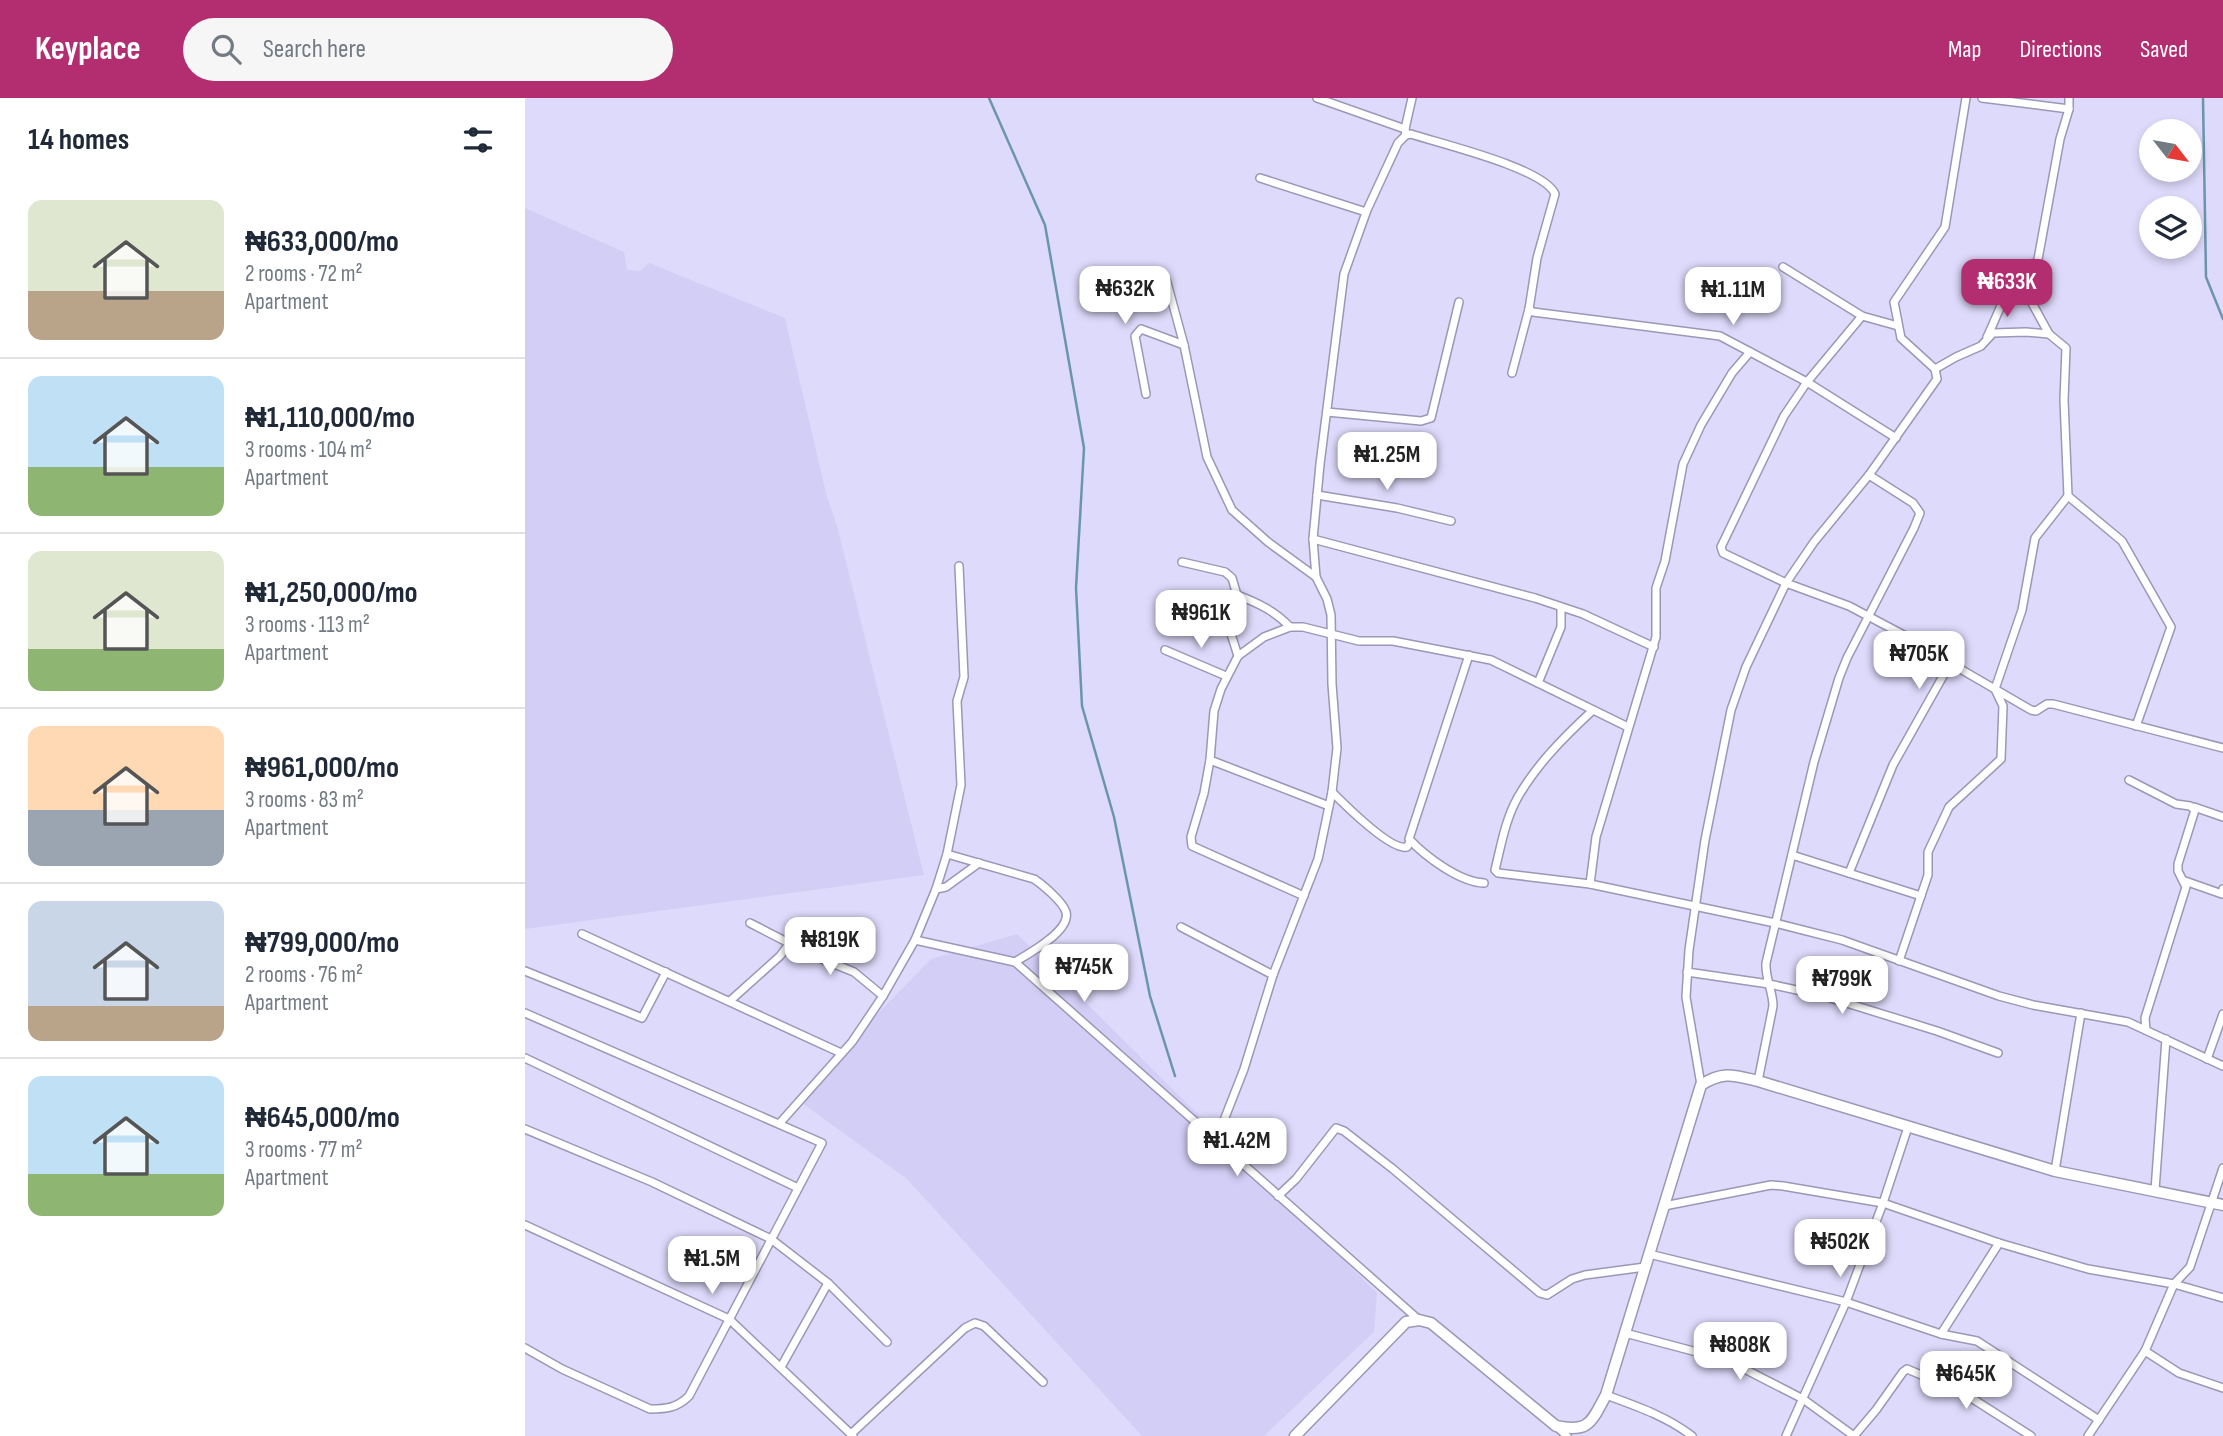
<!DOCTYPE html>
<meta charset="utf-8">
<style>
:root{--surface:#fff;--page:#f6f6f7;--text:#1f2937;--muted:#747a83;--line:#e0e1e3;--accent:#b32d71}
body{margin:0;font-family:"Sofia Sans Condensed",sans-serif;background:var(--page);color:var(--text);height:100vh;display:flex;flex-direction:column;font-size:26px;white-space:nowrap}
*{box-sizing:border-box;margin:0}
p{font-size:23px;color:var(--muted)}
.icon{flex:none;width:38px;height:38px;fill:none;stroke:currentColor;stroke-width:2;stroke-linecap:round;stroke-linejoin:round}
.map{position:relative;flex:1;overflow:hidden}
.drawer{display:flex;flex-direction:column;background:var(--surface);width:525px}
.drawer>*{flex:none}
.needle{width:46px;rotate:121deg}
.controls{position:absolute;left:1614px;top:21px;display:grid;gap:14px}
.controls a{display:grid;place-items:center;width:63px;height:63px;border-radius:50%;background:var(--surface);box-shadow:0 4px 10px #0003;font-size:35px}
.price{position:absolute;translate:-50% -60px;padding:0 16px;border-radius:14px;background:#fff;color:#222;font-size:23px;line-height:46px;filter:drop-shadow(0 2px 4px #0008)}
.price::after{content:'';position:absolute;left:50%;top:42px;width:21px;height:16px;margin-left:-10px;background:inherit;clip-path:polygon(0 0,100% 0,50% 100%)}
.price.selected{background:var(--accent);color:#fff}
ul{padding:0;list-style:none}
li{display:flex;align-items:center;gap:21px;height:175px;padding:0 28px}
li+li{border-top:2px solid var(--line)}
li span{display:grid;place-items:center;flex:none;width:196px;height:140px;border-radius:14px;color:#555}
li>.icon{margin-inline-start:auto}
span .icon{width:84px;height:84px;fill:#fffc;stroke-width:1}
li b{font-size:30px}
h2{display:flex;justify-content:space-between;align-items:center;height:84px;padding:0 28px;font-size:30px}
header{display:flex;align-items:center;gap:42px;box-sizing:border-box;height:98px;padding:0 35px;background:var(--accent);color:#fff}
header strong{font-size:33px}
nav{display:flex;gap:38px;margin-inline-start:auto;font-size:24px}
.search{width:490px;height:63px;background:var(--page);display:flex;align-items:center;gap:18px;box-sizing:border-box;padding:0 24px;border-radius:38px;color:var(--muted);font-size:26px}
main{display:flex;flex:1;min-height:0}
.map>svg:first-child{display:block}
</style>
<header>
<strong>Keyplace</strong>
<div class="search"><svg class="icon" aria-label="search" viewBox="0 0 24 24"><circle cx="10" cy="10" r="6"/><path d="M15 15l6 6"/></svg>Search here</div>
<nav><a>Map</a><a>Directions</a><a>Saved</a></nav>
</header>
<main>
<section class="drawer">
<h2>14 homes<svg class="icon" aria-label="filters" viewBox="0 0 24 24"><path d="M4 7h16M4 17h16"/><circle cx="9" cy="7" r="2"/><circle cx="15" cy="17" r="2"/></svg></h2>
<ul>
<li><span style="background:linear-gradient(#dfe7d0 65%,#b9a48a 0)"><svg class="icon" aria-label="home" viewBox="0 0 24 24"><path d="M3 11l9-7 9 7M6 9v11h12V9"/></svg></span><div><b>₦633,000/mo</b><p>2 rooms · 72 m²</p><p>Apartment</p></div></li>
<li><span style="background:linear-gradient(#bfe0f5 65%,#8fb573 0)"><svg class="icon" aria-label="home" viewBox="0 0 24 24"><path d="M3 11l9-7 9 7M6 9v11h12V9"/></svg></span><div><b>₦1,110,000/mo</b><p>3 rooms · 104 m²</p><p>Apartment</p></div></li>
<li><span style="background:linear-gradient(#dfe7d0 70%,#8fb573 0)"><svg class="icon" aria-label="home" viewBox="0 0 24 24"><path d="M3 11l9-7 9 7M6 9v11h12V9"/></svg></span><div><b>₦1,250,000/mo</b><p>3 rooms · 113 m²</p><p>Apartment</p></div></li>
<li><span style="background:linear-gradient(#ffd9b3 60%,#9aa5b1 0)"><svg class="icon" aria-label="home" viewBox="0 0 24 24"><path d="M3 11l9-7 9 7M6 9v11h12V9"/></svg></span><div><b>₦961,000/mo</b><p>3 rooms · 83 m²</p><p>Apartment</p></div></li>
<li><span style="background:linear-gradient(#c9d6e8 75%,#b9a48a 0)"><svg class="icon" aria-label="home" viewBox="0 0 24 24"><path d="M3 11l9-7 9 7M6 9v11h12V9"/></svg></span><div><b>₦799,000/mo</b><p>2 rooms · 76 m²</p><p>Apartment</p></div></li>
<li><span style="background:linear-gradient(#bfe0f5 70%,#8fb573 0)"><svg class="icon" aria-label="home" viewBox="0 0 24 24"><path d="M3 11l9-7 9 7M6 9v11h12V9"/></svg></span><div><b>₦645,000/mo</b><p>3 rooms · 77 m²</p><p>Apartment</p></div></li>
</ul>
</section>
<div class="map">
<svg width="1698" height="1338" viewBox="0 0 1698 1338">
<rect width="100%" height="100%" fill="#dedafb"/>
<g fill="#d3cef6">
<polygon points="0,110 99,154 102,172 115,173 124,165 260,220 301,395 312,428 399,777 0,831"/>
<polygon points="492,836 852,1195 849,1234 739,1338 617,1338 382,1081 270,1000 406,861"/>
</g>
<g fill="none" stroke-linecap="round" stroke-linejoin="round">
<g stroke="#6b95ac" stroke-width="2.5">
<polyline points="464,0 520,127 559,350 551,490 557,608 589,719 625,898 650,978"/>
<polyline points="1678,0 1681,179 1698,221"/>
</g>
<g stroke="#9b97b6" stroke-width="10">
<g id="street">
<polyline points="792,0 880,31 881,37"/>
<polyline points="1457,0 1544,11"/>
<polyline points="1544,0 1544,11 1535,41 1507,194 1507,205 1524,236 1541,250 1539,302 1543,398 1597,443 1646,529 1611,628"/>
<polyline points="880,31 887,0"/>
<polyline points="735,80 841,114"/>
<polyline points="1258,169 1337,218 1373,228"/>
<polyline points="641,181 659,247 682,359 707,412 743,444 791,479"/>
<polyline points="1004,211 1008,214 1195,238 1282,284 1371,340"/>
<path d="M1462 239C1470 224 1488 173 1499 168 1503 166 1507 166 1510 165"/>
<polyline points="1410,271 1431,259 1456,248 1468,235 1501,234 1524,236"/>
<polyline points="621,296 610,238 616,231 659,247"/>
<polyline points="802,314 896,323 906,320 934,204"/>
<polyline points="792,397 872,410 926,423"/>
<polyline points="788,441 1010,500 1058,516 1129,549"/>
<polyline points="657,464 700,474 707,480 712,497 706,536 713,558"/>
<path d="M712 497C733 505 750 513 765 529"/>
<polyline points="640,552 701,578"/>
<path d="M944 557 884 741C900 758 934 784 959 785"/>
<polyline points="1425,565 1506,612 1511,613 1522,606 1528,606 1698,650"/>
<polyline points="1013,585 1036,529 1036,509"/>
<path d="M1067 613C1039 639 1012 666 993 699 980 722 976 748 970 772L973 775 1065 786 1250 825 1317 842 1474 898 1508 907 1603 924 1698 968"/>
<polyline points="685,662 679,695 666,739 667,748 779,798"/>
<polyline points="1604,682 1651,706 1665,708 1670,712 1653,766 1653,773 1661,789 1620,920 1621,932"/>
<path d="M807 694C820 707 866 753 882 749L885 744"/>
<polyline points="804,708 685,662 689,613 696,591 713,558 739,539 765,529 778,529 834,543 868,543 966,562 1103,629"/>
<polyline points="1669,709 1698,719"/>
<path d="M422 756 509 781C518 787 538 804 541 814 546 833 503 856 490 864"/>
<polyline points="1267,757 1396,798"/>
<polyline points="1324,775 1368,667 1422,571 1424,561 1324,508 1261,485 1198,455 1196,449 1259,318 1282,284 1337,218"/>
<polyline points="1660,783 1697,796 1698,791"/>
<polyline points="1065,786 1071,739 1131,539 1131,490 1140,463 1158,366 1176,327 1207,275 1225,254"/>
<polyline points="411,791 421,789 454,765"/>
<polyline points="225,825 287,857 329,874 358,898 327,944 254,1026"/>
<polyline points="656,829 748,877"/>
<polyline points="57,836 316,955"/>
<polyline points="390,842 490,864 894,1222"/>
<polyline points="1374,863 1403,777 1403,754 1424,709 1476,661 1478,608 1470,591 1497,512 1510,440 1543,398"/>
<polyline points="0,873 117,920 141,874"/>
<polyline points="1162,874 1244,886 1299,898 1412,933 1473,955"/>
<polyline points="358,898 390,842 411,791 422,756 436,687 432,603 439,579 434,468"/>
<polyline points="206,902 255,858 265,845"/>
<path d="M0 915 297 1045 164 1298C152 1310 141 1311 125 1311L37 1271 0 1250"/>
<polyline points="0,960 273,1090"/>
<polyline points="1682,961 1698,916"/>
<path d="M1233 983 1248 908C1248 893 1240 881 1241 865L1289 664 1314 580 1322 560 1389 430 1395 415 1388 405 1344 377"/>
<polyline points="1176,987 1161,899 1164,852 1180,742 1206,612 1221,569 1261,485 1289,444 1344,377 1412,281 1410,271 1376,240 1369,204 1420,129 1441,0"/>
<polyline points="0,1031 127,1084 246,1141 303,1185 362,1244"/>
<path d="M692 1040 719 971 748 877 793 761 807 694 812 650 807 586 806 517 802 501 791 479 788 441 795 366 819 176 842 112 873 45 881 37 886 36C916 46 1019 70 1030 96L1012 160 1004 211 987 275"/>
<polyline points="1530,1073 1556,915"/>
<polyline points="1630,1092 1641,941"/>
<polyline points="753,1098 771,1081 811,1030 819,1033 868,1071 1015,1195 1022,1197 1047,1181 1060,1177 1120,1169"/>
<polyline points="1139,1108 1246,1087 1258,1088 1358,1105 1474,1145 1563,1171 1649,1186 1698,1200"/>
<polyline points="0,1127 204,1221 328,1338"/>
<polyline points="1124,1156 1321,1204 1416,1236 1452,1243 1574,1322"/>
<polyline points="1100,1235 1202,1262 1278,1301 1329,1338"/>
<polyline points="1416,1236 1474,1145"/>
<polyline points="1620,1253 1654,1275 1698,1290"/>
<polyline points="256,1269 303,1185"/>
<path d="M1081 1297C1111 1308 1141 1318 1167 1338"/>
<polyline points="1032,1329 1042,1338"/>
<polyline points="326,1336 440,1230 450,1225 459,1228 518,1284"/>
<polyline points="1261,1338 1321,1204 1358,1105 1383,1029"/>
<polyline points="1329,1338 1351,1312 1378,1274 1382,1271 1437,1294 1506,1338"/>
<polyline points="1563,1338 1620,1253 1649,1186 1665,1169 1698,1070"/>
</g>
</g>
<g stroke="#9b97b6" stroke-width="13">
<path id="secondary" d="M770 1338 881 1224 894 1222 906 1225 1031 1328C1065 1335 1066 1324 1081 1297L1176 987C1198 973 1208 977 1233 983L1530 1073 1698 1107"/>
</g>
<use href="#street" stroke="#fff" stroke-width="7"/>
<use href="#secondary" stroke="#fff" stroke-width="10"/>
</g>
</svg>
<div class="controls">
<a><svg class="needle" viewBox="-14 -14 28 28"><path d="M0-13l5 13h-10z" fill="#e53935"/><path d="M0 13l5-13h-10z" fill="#747a83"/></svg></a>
<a><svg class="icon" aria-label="layers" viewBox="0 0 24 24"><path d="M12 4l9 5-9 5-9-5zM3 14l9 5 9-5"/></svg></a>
</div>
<b class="price selected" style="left:1482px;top:221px">₦633K</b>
<b class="price" style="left:600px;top:228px">₦632K</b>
<b class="price" style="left:1208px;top:229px">₦1.11M</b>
<b class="price" style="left:862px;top:394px">₦1.25M</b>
<b class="price" style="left:676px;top:552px">₦961K</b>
<b class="price" style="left:1394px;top:593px">₦705K</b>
<b class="price" style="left:305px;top:879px">₦819K</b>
<b class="price" style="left:559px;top:906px">₦745K</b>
<b class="price" style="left:1317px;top:918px">₦799K</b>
<b class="price" style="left:712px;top:1080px">₦1.42M</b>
<b class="price" style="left:1315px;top:1181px">₦502K</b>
<b class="price" style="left:187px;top:1198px">₦1.5M</b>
<b class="price" style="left:1215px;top:1284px">₦808K</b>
<b class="price" style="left:1441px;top:1313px">₦645K</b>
</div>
</main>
